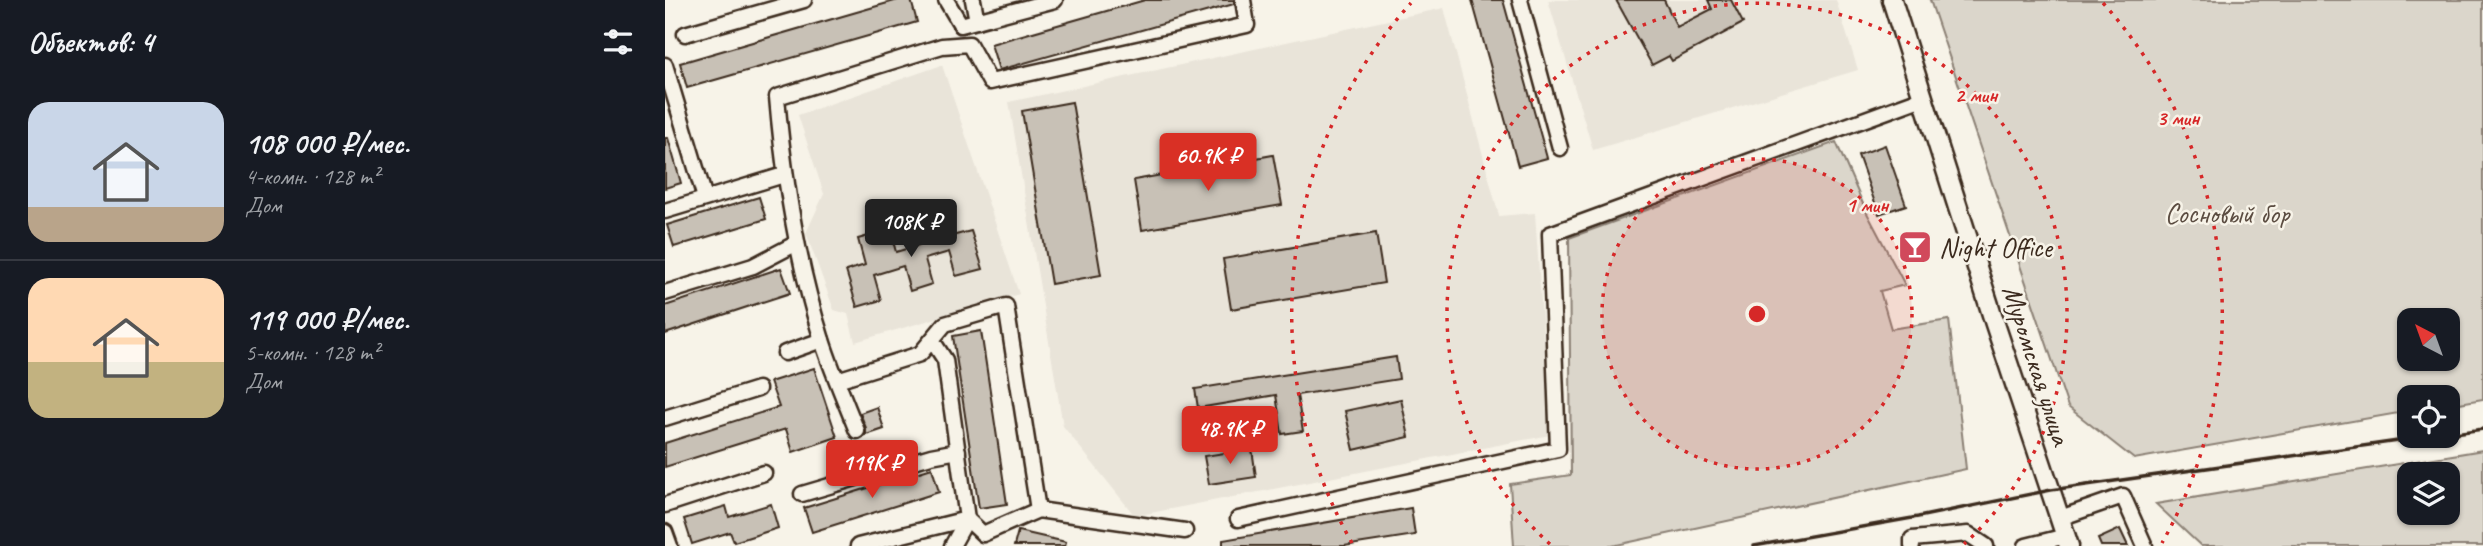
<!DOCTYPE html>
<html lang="ru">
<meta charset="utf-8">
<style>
:root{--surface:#171b24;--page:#20242c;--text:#f1f3f6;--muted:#9ea1a6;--line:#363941;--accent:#d93025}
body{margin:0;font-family:Caveat,sans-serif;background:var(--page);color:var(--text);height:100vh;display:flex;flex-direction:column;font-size:26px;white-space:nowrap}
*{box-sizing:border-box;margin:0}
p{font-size:23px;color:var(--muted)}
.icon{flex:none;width:38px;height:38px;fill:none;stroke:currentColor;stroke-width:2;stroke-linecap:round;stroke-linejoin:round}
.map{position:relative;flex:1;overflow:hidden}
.side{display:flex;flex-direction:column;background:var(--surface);width:665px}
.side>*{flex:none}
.needle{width:46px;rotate:319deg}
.buttons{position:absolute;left:1732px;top:308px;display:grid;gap:14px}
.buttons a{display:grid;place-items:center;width:63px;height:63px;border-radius:14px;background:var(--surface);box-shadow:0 2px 5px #0004;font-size:35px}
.price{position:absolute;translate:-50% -60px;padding:0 16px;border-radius:7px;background:var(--accent);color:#fff;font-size:23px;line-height:46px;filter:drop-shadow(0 2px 4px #0008)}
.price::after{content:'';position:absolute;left:50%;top:42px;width:21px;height:16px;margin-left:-10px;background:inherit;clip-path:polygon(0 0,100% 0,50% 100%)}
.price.active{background:#222;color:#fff}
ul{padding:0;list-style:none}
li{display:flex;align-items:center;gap:21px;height:175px;padding:0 28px}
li+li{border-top:2px solid var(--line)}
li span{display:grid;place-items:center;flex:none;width:196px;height:140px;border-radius:21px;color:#555}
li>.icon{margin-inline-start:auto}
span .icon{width:84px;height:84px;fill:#fffc;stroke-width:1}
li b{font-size:30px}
h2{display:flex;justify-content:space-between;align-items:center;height:84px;padding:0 28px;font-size:30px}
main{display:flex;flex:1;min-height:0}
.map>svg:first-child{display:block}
</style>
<main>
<section class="side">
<h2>Объектов: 4<svg class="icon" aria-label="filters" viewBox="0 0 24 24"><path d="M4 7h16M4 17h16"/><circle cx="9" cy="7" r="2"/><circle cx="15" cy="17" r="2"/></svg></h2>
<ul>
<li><span style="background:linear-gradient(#c9d6e8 75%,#b9a48a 0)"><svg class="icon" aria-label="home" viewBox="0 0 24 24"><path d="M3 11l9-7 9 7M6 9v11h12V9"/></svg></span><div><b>108 000 ₽/мес.</b><p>4-комн. · 128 m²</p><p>Дом</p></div></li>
<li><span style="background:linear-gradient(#ffd9b3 60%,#c2b280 0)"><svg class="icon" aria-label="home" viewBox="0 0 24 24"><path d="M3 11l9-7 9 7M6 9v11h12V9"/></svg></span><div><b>119 000 ₽/мес.</b><p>5-комн. · 128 m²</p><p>Дом</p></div></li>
</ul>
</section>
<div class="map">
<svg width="1818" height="546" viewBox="0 0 1818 546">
<rect width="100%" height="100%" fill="#f7f3e8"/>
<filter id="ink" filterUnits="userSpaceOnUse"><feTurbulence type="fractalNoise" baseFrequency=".0143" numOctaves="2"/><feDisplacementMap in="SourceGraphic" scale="14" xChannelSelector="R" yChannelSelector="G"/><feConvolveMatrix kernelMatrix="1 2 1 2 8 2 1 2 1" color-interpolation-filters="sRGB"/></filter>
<g filter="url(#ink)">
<g fill="#e9e4d9">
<polygon points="883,0 1171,0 1193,70 928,150"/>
<polygon points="779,8 834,216 870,213 885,435 470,516 398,426 344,102"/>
<polygon points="277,65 354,294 190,342 183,314 169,310 141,233 159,194 133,115"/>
</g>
<g fill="#dbd6cb" stroke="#8b8074" stroke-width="2" fill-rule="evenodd">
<path d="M1265 0H1818V399L1783 405V397H1745V411L1469 459 1403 407ZM1745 320H1783V359H1745Z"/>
<polygon points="1171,142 1202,213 1240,285 1215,291 1226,329 1284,320 1301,469 947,546 849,546 845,484 906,475 904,238"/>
<path d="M1818 450V546H1536L1491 504ZM1783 474V513H1745V474Z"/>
</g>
<g fill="#c8c1b6" stroke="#3b2a1e" stroke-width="2">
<polygon points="233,0 246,0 252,22 22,88 15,63"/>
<polygon points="480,0 569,0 569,4 334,70 326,44"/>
<polygon points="807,0 838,0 882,158 853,166"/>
<polygon points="951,0 999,0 1012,27 1047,9 1043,0 1066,0 1078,23 1007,61 1004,56 987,65"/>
<polygon points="407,102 436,275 386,284 357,111"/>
<polygon points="0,138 3,138 16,183 0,188"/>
<polygon points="1220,145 1241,205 1214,214 1193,155"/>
<polygon points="608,155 617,205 477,230 469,180"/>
<polygon points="94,197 101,219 9,247 2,225"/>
<polygon points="277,216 283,237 306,231 318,269 291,276 284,252 260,259 267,284 245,291 238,266 209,275 216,300 192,307 181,271 200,265 193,239 225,230 231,252 257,244 251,223"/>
<polygon points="711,233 719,283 566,309 558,259"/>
<polygon points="116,268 125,293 0,334 0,306"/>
<polygon points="316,331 342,504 314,508 288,336"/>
<polygon points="731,357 734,379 632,395 638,431 617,434 611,395 533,408 530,389"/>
<polygon points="149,368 172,437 128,452 121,429 0,467 0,443 114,407 105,382"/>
<polygon points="736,399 744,437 689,450 680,411"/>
<polygon points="212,407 219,429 201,435 201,428 195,413"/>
<polygon points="587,449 591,477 544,484 539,456"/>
<polygon points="267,468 274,492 147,532 139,508"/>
<polygon points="106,504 113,528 69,542 65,532 27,544 19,519 61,506 64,517"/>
<polygon points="746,508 750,535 679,546 558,546 558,540"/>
<polygon points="1455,529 1463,546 1436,546 1433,539"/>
<polygon points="353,531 401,542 400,546 349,546"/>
</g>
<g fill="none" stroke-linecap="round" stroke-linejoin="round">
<g stroke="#3b2a1e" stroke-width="19">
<g id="minor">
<polyline points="281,0 296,25 390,0"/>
<polyline points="308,0 312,21"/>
<polyline points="855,0 895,148"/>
<polyline points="20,34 139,0"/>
<polyline points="0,65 40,198"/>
<polyline points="0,211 119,175"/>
<polyline points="0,293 88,266 132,243"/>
<polyline points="120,353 157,340"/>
<polyline points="172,380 255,354 280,324 341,306 373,510"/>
<polyline points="0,418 93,389"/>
<path d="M192 431C180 401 167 371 157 340 132 261 119 179 112 97L277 46 304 44 325 82 582 25 578 0"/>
<polyline points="137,494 266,456 293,451"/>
<polyline points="0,505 99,473"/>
<polyline points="1395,518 1458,496 1480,546"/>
<polyline points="573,519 893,449 885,234 1258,98"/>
<polyline points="0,532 5,546"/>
<polyline points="193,546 302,519 280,360 267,340"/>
<polyline points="287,546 302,519 318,534 373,510 520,531"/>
<polyline points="1247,546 1247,539 1303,534 1321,546"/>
<polyline points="1361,546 1401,536"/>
</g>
</g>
<g stroke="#3b2a1e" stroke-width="23">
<polyline id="major" points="1227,0 1330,324 1404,546"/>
</g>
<use href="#minor" stroke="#f7f3e8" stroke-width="14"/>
<use href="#major" stroke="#f7f3e8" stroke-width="18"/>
<g stroke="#3b2a1e" stroke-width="3.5">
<polyline points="1783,434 1818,429"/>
<polyline points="1089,546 1253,517 1386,490 1768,436"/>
</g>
</g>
</g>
<circle cx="1092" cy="314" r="155" fill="#d62828" fill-opacity=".12"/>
<g fill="none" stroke="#d62828" stroke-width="3.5" stroke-dasharray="3.5 7">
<circle cx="1092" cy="314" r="155"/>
<path d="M885 544A310 310 0 1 1 1299 544"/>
<path d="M687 543A465 465 0 0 1 746 3M1438 3A465 465 0 0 1 1497 543"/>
</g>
<defs>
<g id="bar-square" transform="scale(1.75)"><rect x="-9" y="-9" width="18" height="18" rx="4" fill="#d1495b" stroke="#f7f3e8"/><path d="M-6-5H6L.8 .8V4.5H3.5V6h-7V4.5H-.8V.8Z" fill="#fff"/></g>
</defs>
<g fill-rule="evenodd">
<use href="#bar-square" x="1250" y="247"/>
</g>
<g text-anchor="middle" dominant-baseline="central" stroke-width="5" stroke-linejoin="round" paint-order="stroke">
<g font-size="28" fill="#5b4c41" stroke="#f7f3e8">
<text x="1562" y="213">Сосновый бор</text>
</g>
<g font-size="28" fill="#3b2a1e" stroke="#f7f3e8" text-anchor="start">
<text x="1274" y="247">Night Office</text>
</g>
<g font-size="28" fill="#3b2a1e" stroke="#f7f3e8">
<text transform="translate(1372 365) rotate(72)">Муромская улица</text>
</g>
</g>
<circle cx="1092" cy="314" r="10" fill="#d62828" stroke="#f7f3e8" stroke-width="3.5"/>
<g font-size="21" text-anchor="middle" font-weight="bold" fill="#d62828" stroke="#f7f3e8" stroke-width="5" stroke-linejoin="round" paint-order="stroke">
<text x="1311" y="102">2 мин</text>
<text x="1513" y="125">3 мин</text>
<text x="1202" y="212">1 мин</text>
</g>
</svg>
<div class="buttons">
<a><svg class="needle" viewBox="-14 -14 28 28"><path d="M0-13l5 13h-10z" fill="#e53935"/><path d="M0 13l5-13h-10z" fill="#9ea1a6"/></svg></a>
<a><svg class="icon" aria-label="locate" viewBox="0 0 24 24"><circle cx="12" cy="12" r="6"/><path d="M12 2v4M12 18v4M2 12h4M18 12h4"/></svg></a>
<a><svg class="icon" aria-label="layers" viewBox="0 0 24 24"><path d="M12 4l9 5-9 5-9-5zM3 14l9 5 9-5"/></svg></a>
</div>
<b class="price" style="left:543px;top:193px">60.9K ₽</b>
<b class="price active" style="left:246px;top:259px">108K ₽</b>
<b class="price" style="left:565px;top:466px">48.9K ₽</b>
<b class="price" style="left:207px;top:500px">119K ₽</b>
</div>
</main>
